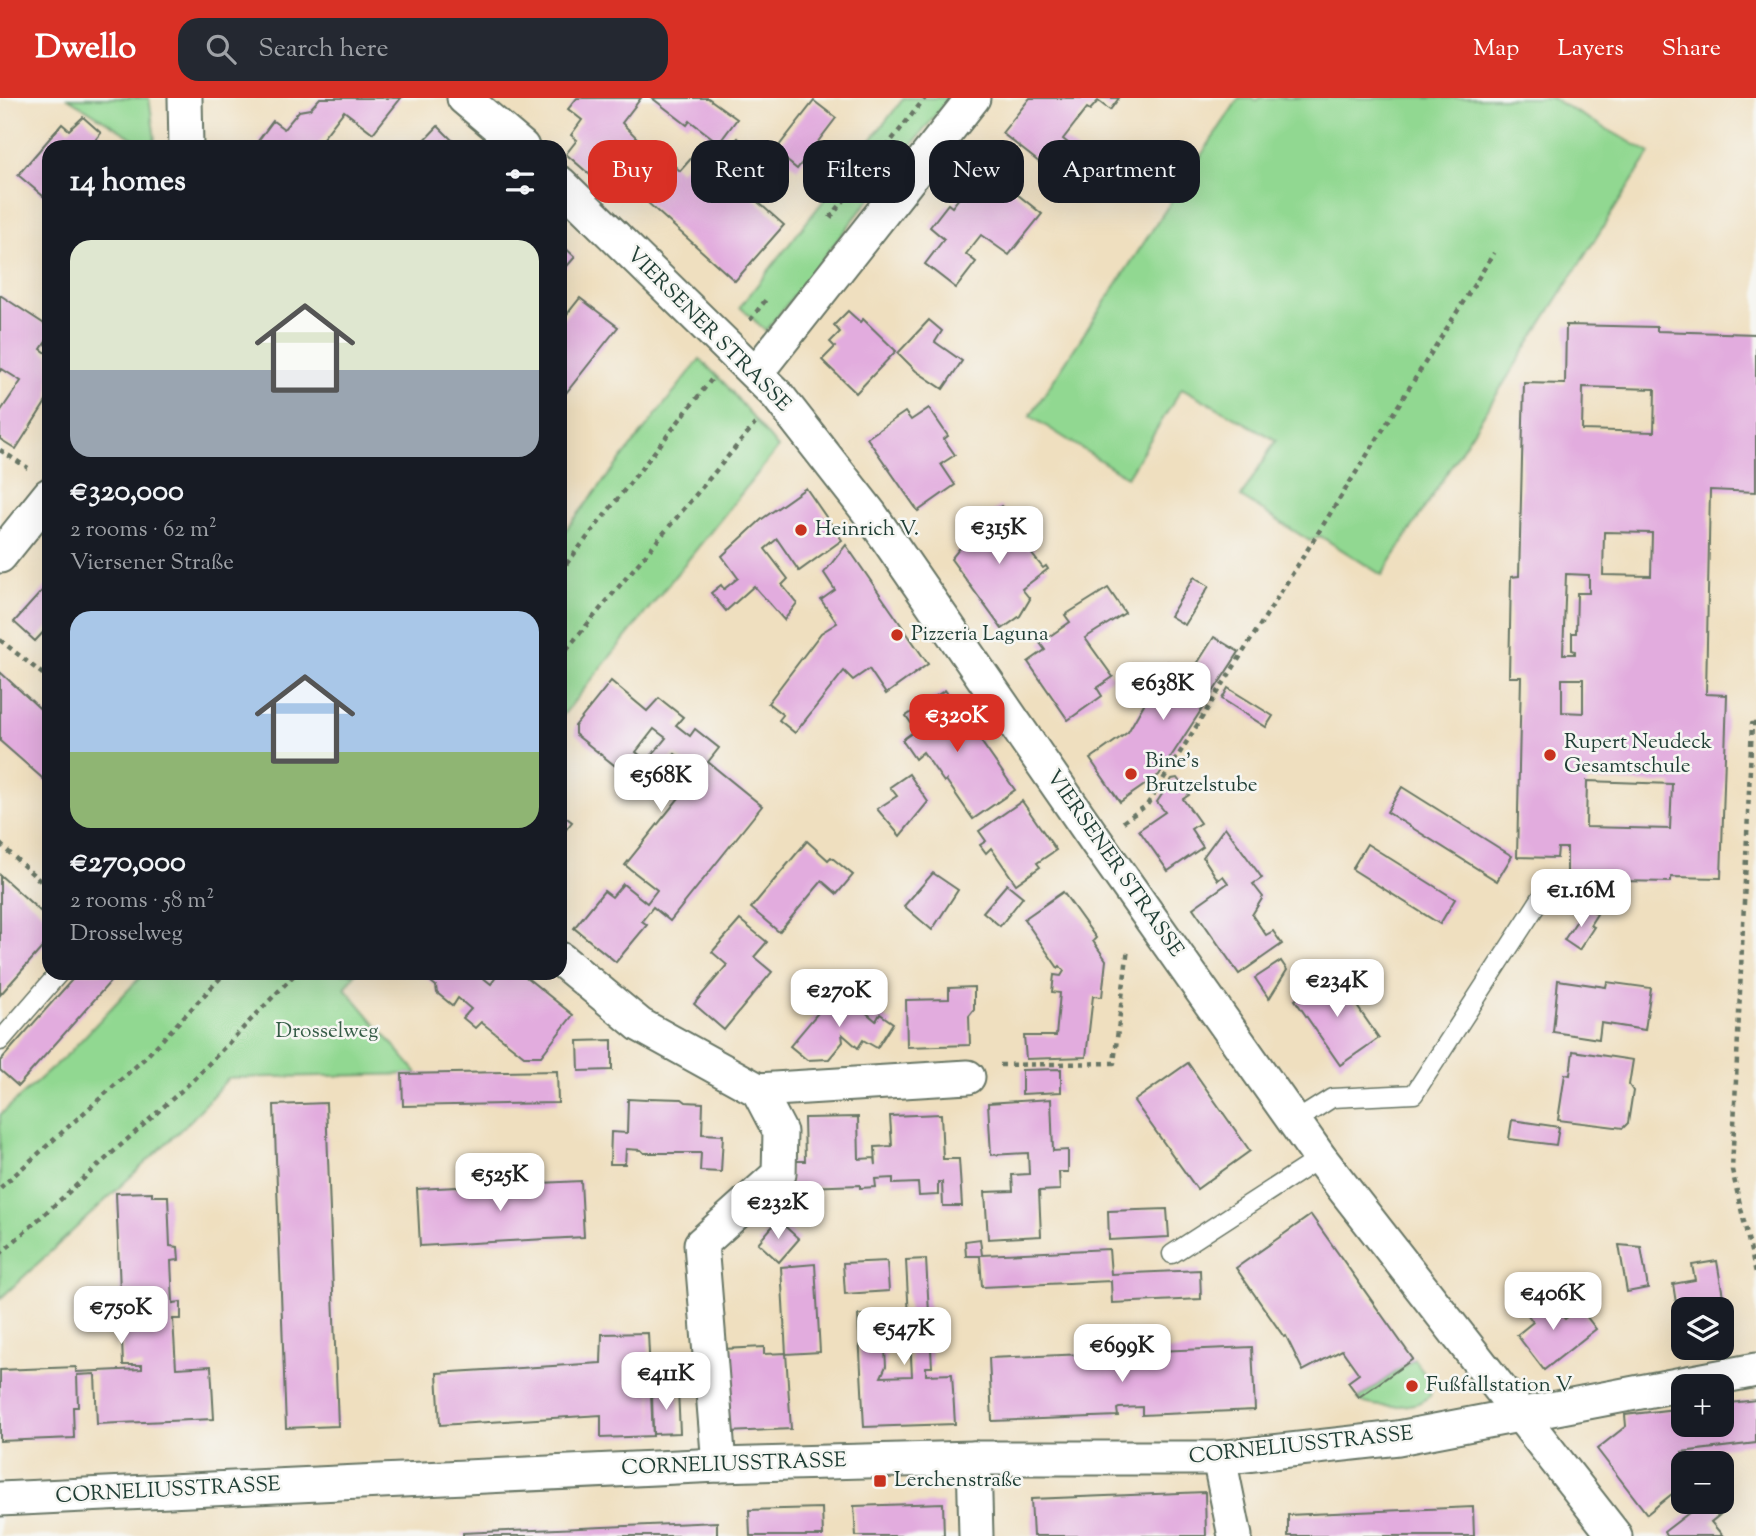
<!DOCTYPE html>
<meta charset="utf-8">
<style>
:root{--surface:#171b24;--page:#242831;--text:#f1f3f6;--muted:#9ea1a6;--accent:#d93025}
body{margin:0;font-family:"Sorts Mill Goudy",serif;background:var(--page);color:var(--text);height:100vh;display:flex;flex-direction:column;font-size:26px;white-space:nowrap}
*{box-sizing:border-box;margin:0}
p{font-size:23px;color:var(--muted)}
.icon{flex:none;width:38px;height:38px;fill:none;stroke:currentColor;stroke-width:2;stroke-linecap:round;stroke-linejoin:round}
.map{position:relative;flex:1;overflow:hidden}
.sheet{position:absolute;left:42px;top:42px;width:525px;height:840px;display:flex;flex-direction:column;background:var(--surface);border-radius:21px;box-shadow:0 7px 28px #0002}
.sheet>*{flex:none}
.banner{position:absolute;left:588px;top:42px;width:665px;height:63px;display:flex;gap:14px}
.controls{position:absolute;left:1671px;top:1199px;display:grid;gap:14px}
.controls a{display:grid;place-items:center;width:63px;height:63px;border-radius:14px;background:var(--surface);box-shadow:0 7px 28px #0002;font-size:35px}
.price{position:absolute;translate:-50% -60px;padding:0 16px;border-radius:14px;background:#fff;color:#222;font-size:23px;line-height:46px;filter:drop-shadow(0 2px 4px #0008)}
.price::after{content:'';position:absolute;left:50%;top:42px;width:21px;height:16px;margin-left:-10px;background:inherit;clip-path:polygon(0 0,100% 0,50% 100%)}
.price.current{background:var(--accent);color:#fff}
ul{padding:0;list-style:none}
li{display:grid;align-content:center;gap:14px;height:371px;padding:0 28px}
li span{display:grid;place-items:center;height:217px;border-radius:21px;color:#555}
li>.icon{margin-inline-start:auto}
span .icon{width:126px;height:126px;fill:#fffc;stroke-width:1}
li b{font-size:30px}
h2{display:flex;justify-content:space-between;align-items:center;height:84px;padding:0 28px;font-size:30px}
.tag{padding:0 24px;border-radius:21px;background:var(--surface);box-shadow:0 7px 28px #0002;font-size:24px;line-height:63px}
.tag.current{background:var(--accent);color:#fff}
header{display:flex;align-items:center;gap:42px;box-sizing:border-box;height:98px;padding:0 35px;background:var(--accent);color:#fff}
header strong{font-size:33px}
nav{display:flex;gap:38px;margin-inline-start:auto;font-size:24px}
.search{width:490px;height:63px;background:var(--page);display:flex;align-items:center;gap:18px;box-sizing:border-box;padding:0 24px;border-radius:21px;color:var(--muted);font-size:26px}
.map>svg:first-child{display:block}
</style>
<header>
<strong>Dwello</strong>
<div class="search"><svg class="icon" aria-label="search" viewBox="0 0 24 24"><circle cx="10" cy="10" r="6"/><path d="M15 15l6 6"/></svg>Search here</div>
<nav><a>Map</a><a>Layers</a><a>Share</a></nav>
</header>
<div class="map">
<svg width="1756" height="1438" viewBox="0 0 1756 1438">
<rect width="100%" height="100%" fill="#f6f6f2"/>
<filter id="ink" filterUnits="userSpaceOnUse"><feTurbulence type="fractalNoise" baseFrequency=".0143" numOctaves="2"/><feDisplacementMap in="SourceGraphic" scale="14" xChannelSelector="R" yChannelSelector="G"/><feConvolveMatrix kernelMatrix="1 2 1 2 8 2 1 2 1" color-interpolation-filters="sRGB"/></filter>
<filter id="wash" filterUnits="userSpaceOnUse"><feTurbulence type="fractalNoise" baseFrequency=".00686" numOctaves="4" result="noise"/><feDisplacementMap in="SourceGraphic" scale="28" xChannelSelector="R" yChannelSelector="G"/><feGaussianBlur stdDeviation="1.57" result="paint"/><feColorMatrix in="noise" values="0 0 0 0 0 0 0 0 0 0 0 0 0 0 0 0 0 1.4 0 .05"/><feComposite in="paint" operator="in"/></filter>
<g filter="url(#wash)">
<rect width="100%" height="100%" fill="#efdfbf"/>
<g fill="#91d891" stroke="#588a62" stroke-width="2">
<polygon points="68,0 149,0 155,41 147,49"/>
<polygon points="904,0 949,0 766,233 740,209"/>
<polygon points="1239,0 1252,0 1256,3 1259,0 1551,0 1650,55 1382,477 1320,438 1310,443 1241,399 1276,342 1182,290 1127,379 1030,318"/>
<polygon points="700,261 726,287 778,350 560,621 560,439"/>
<polygon points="144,875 356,875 345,890 418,976 228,980 192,1021 0,1201 0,1017 70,954"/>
<path d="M1414 1261 1432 1286 1430 1298C1425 1301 1420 1305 1414 1306 1401 1309 1367 1310 1358 1301Z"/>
</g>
<g id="blocks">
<g fill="#e2acde" fill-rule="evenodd">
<polygon points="320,0 401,0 373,35 344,13 316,49 267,49 258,43 273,23 284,31 299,13 310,11"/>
<polygon points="577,0 641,0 622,25 640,43 604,89 566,56 577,42 571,37 582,22 568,11"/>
<polygon points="652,0 708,0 737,21 719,45 690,23 687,27"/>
<polygon points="1030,0 1119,0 1110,12 1098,3 1090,12 1087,10 1063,41 1078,53 1058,79 1002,35"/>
<polygon points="814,3 836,20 797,71 775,53"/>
<polygon points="83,19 101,35 96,41 106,49 49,49 49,103 18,77 62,26 69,32"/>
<polygon points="438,28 459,49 418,49"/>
<polygon points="738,40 750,50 729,74 717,63 715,66 784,127 735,183 638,96 667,61 680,73 703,47 719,61"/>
<polygon points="983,69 1042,116 1009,157 981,137 966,156 976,164 956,190 925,166 944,141 930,129 948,106 952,109"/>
<polygon points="560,145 575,159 560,176"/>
<polygon points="0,197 49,229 49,239 41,251 49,257 49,299 16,351 0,341 0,314 21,283 2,271 0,273"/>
<polygon points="580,200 618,229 566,295 560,291 560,225"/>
<polygon points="848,213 860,224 863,221 896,253 856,295 822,262 835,249 830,244 840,234 834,227"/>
<polygon points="929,222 942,233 935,244 962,263 943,291 916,273 898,255"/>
<path d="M1566 227 1657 229V233L1756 236V394L1710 392 1706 596 1727 597 1721 780 1671 779V784L1567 782V750H1558L1557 760 1517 759 1521 579H1509L1511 479 1519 478 1524 285 1565 286ZM1583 289 1655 291 1654 334 1582 332ZM1604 434 1652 435 1651 478 1603 477ZM1566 476 1589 477V495H1577L1576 535H1572V552L1575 553V556H1563ZM1562 581H1583V615L1562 614ZM1587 683 1672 686 1670 731 1586 729Z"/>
<polygon points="929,310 948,338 944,341 955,357 941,366 955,387 918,413 867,340 905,314 911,322"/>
<polygon points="806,390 842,442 799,473 777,441 765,451 788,481 782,487 797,505 784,522 754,488 726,513 711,495 721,487 724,491 738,480 722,458 762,421"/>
<polygon points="1001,408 1003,410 1000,412 1011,428 1015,425 1035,452 1031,455 1043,470 1046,468 1048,471 1022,491 1030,501 1020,518 1002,531 951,461 976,430 974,427"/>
<polygon points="846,447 928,566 886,596 869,571 853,582 844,573 795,635 779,622 783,617 768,605 821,535 837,525 821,502 835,492 824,475"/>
<polygon points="1194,479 1209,488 1185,527 1170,518"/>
<polygon points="49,485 49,528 35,543 14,524"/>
<polygon points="1108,490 1125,515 1085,540 1113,579 1097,590 1102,598 1068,622 1028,564 1045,552 1040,545 1070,524 1065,517"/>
<polygon points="1214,539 1239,554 1159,677 1120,704 1090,661 1128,634 1168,564 1190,577"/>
<polygon points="0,574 49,619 49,686 0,643"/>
<path d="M611 583 647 613 659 600 683 619 676 627 690 638 695 631 719 650 708 664 762 708 670 823 653 809 642 823 647 827 616 864 574 830 604 793 612 799 623 786 647 805 657 792 625 767 699 675 675 656 659 675 647 665 633 682 575 636V628ZM654 631 666 640 647 663 636 654Z"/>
<polygon points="1228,590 1273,618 1266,629 1222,601"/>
<polygon points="945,592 1015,692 973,721 946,682 944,684 923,654 915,661 902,642 916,632 906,618"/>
<polygon points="909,676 928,704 900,738 877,711 897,698 890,689"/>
<polygon points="1177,680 1189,697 1183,701 1200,725 1191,731 1203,749 1168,773 1139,732 1165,714 1157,704 1172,681"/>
<polygon points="1402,689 1512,758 1497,783 1387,714"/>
<polygon points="1022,703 1056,752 1037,765 1040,769 1016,786 991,750 986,755 980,747 986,743 979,733"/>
<polygon points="560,715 572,724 560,739"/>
<polygon points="1225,729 1262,780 1253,786 1263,799 1252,817 1266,837 1273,833 1282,846 1239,876 1193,810 1228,785 1223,778 1218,782 1203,759"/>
<polygon points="807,743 828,762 831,759 853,777 837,796 822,783 779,834 751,810"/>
<polygon points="1367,746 1455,801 1440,826 1352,771"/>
<polygon points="933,775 958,792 932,832 904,808"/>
<polygon points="0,777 49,821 49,842 0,897"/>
<polygon points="1007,786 1023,799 1000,828 983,814"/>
<polygon points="1063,794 1096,840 1093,843 1106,862 1102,899 1093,898 1086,959 1026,961 1024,938 1056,938 1060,895 1052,894 1054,877 1061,878 1064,873 1060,868 1058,870 1024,821"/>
<polygon points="1586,809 1597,816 1590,827 1594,829 1579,852 1564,842"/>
<polygon points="740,822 767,844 754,859 772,874 724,932 694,906 727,867 712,854"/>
<polygon points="1281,863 1287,872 1269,901 1255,880"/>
<polygon points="78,875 118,875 18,988 0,972 0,963"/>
<polygon points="420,875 477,875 491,886 499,875 521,875 573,917 541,958 524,958 481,924 475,930 463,920 471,911 458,900 453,908 437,895 436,888"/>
<polygon points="1334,875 1379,940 1340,967 1295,902"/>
<polygon points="1558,882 1606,889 1607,884 1651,890 1645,932 1601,925 1599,941 1553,934"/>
<polygon points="974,889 974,912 969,918 970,947 907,949 906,902 949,901 949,890"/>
<polygon points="838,891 876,923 880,916 893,925 877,950 863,942 858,950 842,936 843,944 829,961 807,962 790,948"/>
<polygon points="612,942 612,972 579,973 578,943"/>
<polygon points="1573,953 1633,962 1629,987 1633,993 1628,1025 1623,1030 1558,1022 1565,976 1570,977"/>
<polygon points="1188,965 1250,1053 1197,1091 1134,1003"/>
<polygon points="1061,971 1061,994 1022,996 1022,972"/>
<polygon points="557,973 558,1005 403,1008 402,976"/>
<polygon points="648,1000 682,1001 686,1004 703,1005 702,1036 723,1037 721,1074 700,1073 701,1055 644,1055 641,1052 626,1051 625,1066 610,1066 611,1034 627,1035 628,1001 646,1002"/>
<polygon points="1051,1001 1053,1053 1068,1052 1068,1074 1059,1074 1060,1092 1039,1093 1041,1138 988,1141 985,1094 1013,1093 1012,1077 1029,1076 1028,1055 991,1057 988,1005"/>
<polygon points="326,1005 338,1328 286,1330 274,1007"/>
<polygon points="941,1016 943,1061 959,1061 962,1108 943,1108 942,1084 938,1084 938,1097 919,1098 918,1085 893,1086 893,1080 875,1081 876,1089 860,1090 860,1087 806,1089 806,1104 791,1105 789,1063 805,1063 804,1020 858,1019 859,1061 875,1060 876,1067 875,1049 892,1048 890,1018"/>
<polygon points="1512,1022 1559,1029 1556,1047 1509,1041"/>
<polygon points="581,1083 584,1139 420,1148 417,1091"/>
<polygon points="152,1094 152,1098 168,1098 170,1148 178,1149 179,1162 171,1163 173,1205 181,1204 181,1221 173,1221 176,1270 211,1268 214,1321 97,1326 95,1276 77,1277 78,1309 73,1309 74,1340 0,1343 0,1272 76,1269 76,1274 142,1271 142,1267 123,1267 116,1095"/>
<polygon points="1167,1111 1169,1139 1109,1142 1108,1113"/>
<polygon points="1311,1117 1413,1261 1359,1299 1348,1284 1359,1276 1342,1252 1303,1273 1286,1238 1284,1239 1236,1170"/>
<polygon points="778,1122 799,1141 779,1164 758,1145"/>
<polygon points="980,1141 982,1157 1109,1151 1111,1176 1200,1172 1201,1201 1112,1205 1111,1183 982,1189 980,1158 966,1158 965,1143"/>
<polygon points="1619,1147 1641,1149 1648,1190 1627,1194"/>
<polygon points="926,1161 932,1269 926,1269 926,1277 952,1276 955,1326 864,1329 858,1217 883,1217 886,1268 881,1279 912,1278 906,1162"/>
<polygon points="887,1163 889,1193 845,1196 843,1165"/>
<polygon points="1717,1163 1726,1216 1722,1217 1722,1211 1684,1211 1684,1223 1679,1224 1673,1186 1695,1182 1692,1167"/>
<polygon points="815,1166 820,1254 786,1256 781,1169"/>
<polygon points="1543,1198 1565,1221 1580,1210 1596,1231 1544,1272 1517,1237 1533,1224 1525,1213"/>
<polygon points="648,1235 653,1338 601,1340 601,1317 440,1327 437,1275 601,1265 602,1236"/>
<polygon points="764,1249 764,1256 786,1255 791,1331 728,1334 723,1251"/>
<polygon points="1252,1249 1255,1312 1142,1317 1142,1309 1119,1310 1117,1311 1118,1318 992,1323 989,1260"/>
<polygon points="678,1292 680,1335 653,1336 652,1293"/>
<polygon points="1756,1302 1756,1345 1682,1354 1684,1400 1677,1392 1647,1416 1597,1351 1626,1328 1625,1317 1684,1310 1684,1326 1722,1326 1722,1306"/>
<polygon points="1205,1394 1206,1438 1033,1438 1031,1401"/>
<polygon points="1709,1404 1713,1404 1722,1415 1711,1424 1723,1438 1666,1438 1664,1434 1698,1408 1700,1411"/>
<polygon points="943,1405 944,1438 856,1438 854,1408"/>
<polygon points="1473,1409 1474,1438 1288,1438 1288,1417"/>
<polygon points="822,1410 823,1438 750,1438 749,1412"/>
<polygon points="717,1424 717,1438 463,1438 463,1435"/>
</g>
</g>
</g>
<g filter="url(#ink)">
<use href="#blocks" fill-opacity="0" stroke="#687665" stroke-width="2"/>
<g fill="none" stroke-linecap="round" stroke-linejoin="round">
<g stroke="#687665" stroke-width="21">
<g id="service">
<polyline points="0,943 59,875"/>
<polyline points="1294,1024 1332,1000 1414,996 1545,794"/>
<polyline points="1172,1156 1320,1060"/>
</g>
</g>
<g stroke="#687665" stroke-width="37">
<g id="minor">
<polyline points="185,0 186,49"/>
<polyline points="464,0 522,49"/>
<polyline points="560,85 778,298 871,417 1096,743 1320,1060 1615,1438"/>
<polyline points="756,275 973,0"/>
<polyline points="0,458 49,397"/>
<polyline points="560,861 640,927 758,992"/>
<polyline points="974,1360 976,1438"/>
<polyline points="1219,1360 1235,1438"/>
<polyline points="719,1367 701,1146 779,1076 780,1034 758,992 968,979"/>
<polyline points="0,1401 719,1367 974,1360 1219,1360 1398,1340 1756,1272"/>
</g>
</g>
<g stroke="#687665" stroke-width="4.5" stroke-dasharray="5 5" stroke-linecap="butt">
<polyline points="830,120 925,0"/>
<polyline points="750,222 768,199"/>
<polyline points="0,352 28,370"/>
<polyline points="560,474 711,282"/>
<polyline points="0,542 49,581"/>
<polyline points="560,559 755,326"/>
<polyline points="1756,626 1752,626 1732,1072 1756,1175"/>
<polyline points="1123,724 1147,707 1494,155"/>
<polyline points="0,746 49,791"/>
<polyline points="1000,967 1114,965 1128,850"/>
<polyline points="0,1090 145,960 225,875"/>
<polyline points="0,1156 191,984 296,875"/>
</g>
<use href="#service" stroke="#fff" stroke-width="18"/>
<use href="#minor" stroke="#fff" stroke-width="33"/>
</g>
</g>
<g fill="#c8321e" stroke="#f6f6f2" stroke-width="2.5">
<circle cx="801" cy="432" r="7"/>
<circle cx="897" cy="537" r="7"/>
<circle cx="1550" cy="657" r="7"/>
<circle cx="1131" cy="676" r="7"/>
<circle cx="1412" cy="1288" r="7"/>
<rect x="873" y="1376" width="14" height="14" rx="3.5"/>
</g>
<g text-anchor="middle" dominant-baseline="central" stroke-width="5" stroke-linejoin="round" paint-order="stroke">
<g font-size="21" fill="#1f3d34" stroke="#f6f6f2">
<text transform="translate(708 232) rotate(45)">VIERSENER STRASSE</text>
<text transform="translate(1114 766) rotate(55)">VIERSENER STRASSE</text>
<text transform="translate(1301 1348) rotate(-6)">CORNELIUSSTRASSE</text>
<text transform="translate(734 1367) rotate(-2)">CORNELIUSSTRASSE</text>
<text transform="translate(168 1393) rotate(-3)">CORNELIUSSTRASSE</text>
</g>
<g font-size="21" fill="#1f3d34" stroke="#f6f6f2" text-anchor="start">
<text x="815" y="432">Heinrich V.</text>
<text x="911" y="537">Pizzeria Laguna</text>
<text x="1564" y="645">Rupert Neudeck<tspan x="1564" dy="24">Gesamtschule</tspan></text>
<text x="1145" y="664">Bine's<tspan x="1145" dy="24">Brutzelstube</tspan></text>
<text x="1426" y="1288">Fußfallstation V</text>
<text x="894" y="1383">Lerchenstraße</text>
</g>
<g font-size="21" fill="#365c47" stroke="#f6f6f2">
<text x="327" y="934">Drosselweg</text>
</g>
</g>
</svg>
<div class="controls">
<a><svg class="icon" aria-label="layers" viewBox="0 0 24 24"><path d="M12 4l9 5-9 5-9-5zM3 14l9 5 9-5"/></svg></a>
<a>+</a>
<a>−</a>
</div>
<b class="price" style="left:999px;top:468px">€315K</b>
<b class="price" style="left:1163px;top:624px">€638K</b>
<b class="price current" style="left:957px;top:656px">€320K</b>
<b class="price" style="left:661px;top:716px">€568K</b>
<b class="price" style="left:1581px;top:831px">€1.16M</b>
<b class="price" style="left:1337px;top:921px">€234K</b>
<b class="price" style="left:839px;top:931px">€270K</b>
<b class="price" style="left:500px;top:1115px">€525K</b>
<b class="price" style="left:778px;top:1143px">€232K</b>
<b class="price" style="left:1553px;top:1234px">€406K</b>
<b class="price" style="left:121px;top:1248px">€750K</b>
<b class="price" style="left:904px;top:1269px">€547K</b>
<b class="price" style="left:1122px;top:1286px">€699K</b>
<b class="price" style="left:666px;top:1314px">€411K</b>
<div class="banner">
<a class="tag current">Buy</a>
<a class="tag">Rent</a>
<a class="tag">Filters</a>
<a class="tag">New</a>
<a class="tag">Apartment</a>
</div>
<section class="sheet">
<h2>14 homes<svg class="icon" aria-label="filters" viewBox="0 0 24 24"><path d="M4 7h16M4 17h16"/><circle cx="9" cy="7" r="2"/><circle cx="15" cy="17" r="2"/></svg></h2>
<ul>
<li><span style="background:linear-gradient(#dfe7d0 60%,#9aa5b1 0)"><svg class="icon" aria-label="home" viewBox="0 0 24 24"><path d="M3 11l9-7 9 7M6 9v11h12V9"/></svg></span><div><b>€320,000</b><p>2 rooms · 62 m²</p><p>Viersener Straße</p></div></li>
<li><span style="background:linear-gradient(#a9c7e8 65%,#8fb573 0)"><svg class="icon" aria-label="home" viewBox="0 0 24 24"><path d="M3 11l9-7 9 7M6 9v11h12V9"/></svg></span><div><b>€270,000</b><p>2 rooms · 58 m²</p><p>Drosselweg</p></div></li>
</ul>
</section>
</div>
